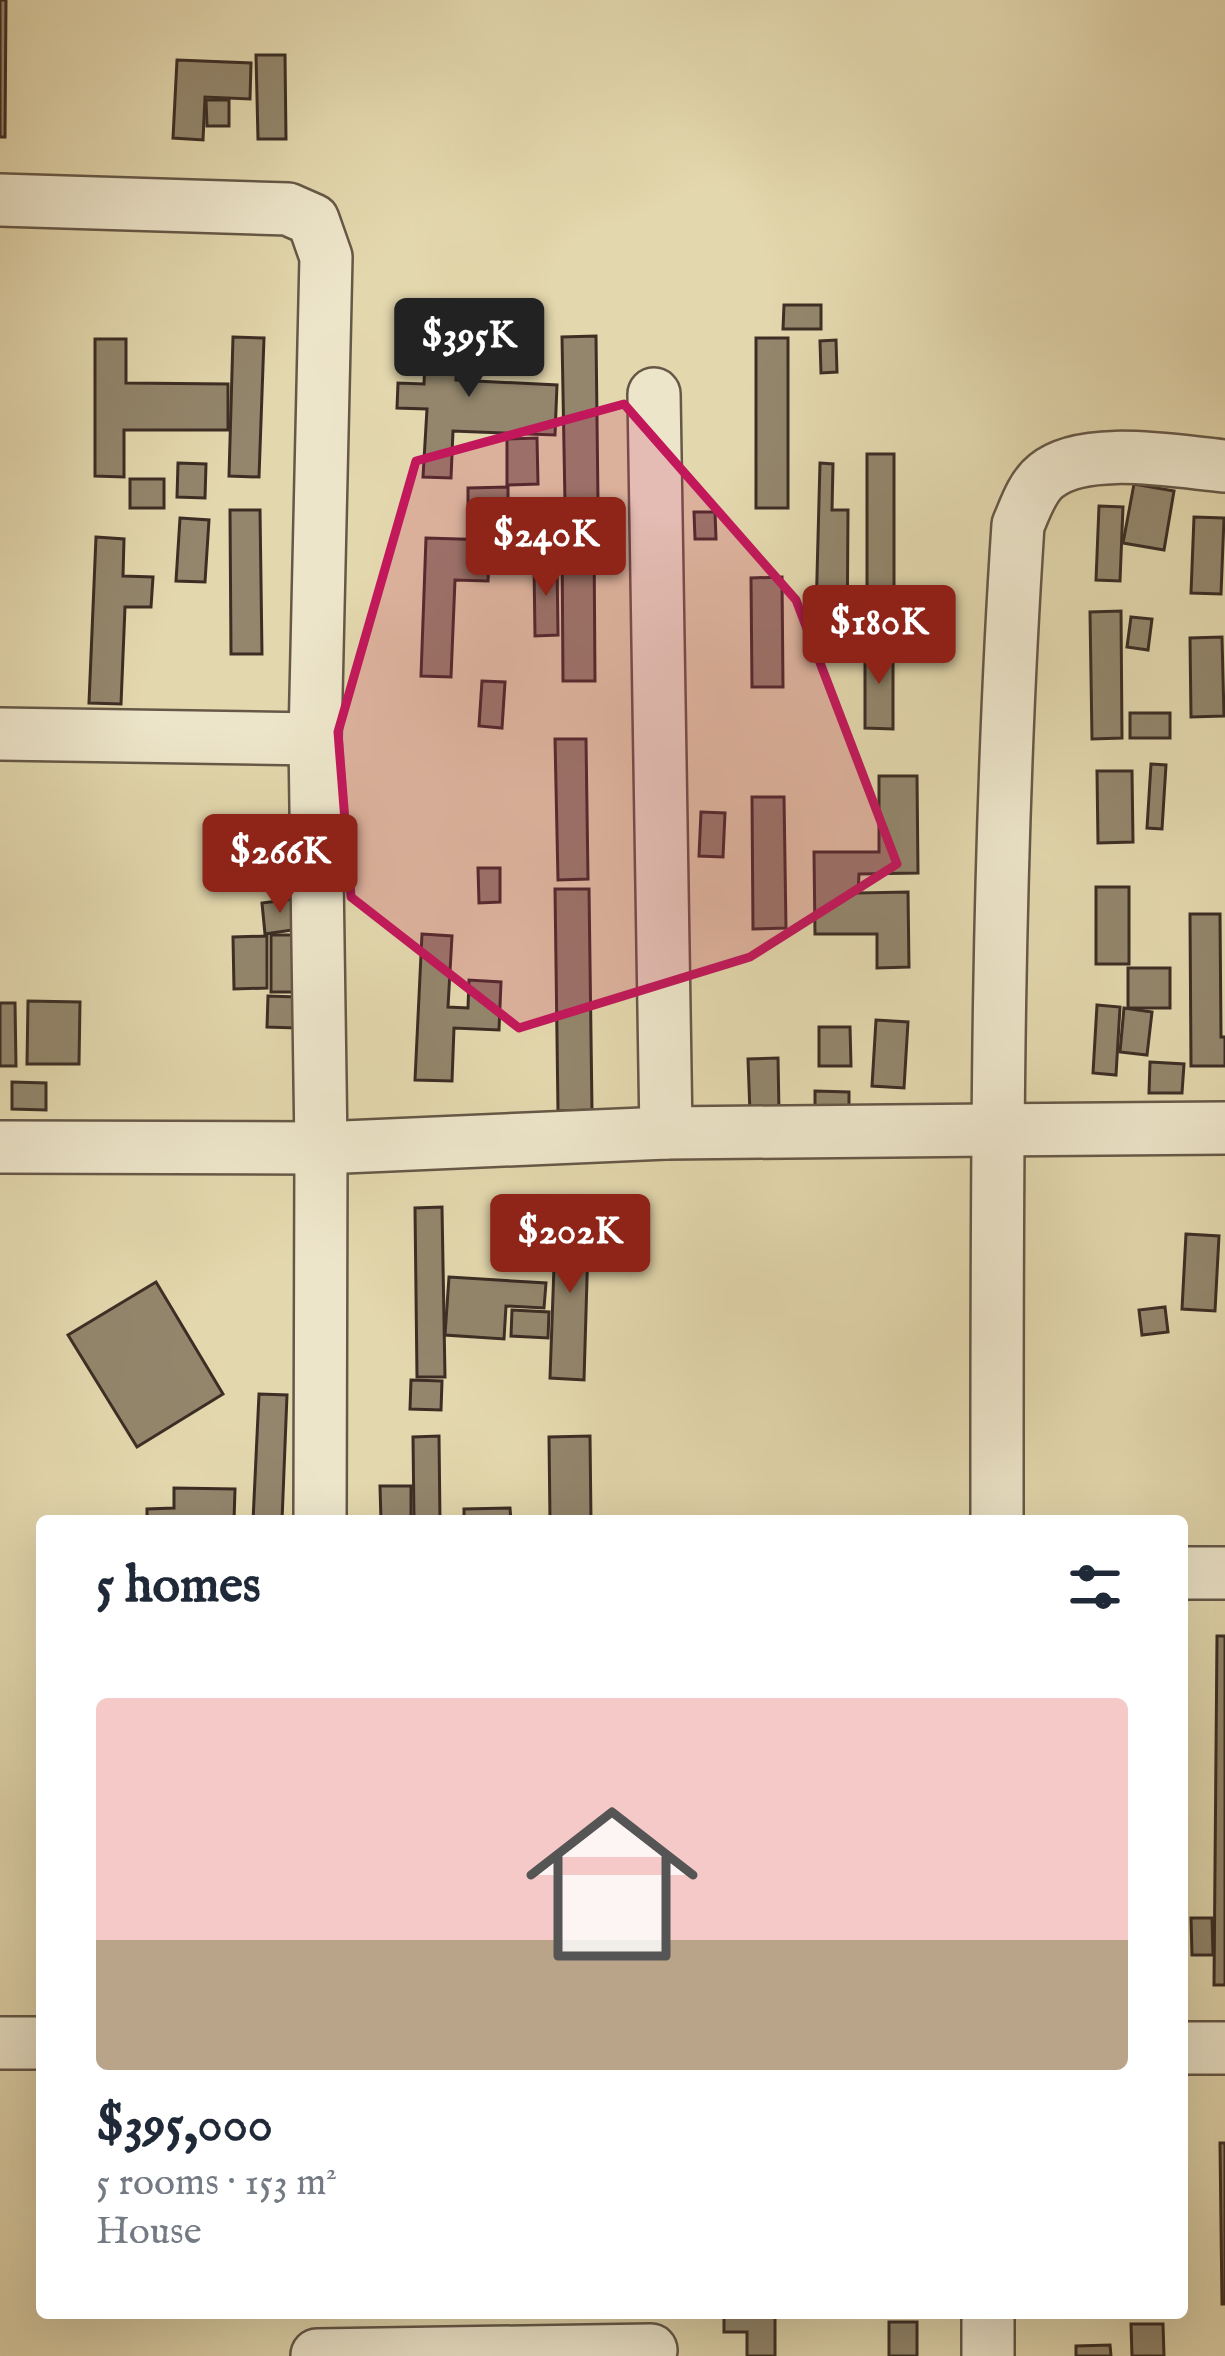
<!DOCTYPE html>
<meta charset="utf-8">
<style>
:root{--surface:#fff;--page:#f6f6f7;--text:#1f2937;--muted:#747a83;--accent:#8f2418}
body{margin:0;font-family:"IM FELL English",serif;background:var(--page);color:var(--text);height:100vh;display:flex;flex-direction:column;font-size:45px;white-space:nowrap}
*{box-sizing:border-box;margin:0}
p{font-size:39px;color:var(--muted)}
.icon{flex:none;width:66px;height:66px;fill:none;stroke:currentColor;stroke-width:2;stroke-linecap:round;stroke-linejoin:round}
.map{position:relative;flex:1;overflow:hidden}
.sheet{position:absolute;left:36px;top:1515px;width:1152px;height:804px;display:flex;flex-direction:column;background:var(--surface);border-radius:12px;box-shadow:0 12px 48px #0002}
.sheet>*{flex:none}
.price{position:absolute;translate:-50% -102px;padding:0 27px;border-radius:12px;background:var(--accent);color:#fff;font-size:39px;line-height:78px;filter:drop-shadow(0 3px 6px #0008)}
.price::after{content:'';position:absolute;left:50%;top:72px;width:36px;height:27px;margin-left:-18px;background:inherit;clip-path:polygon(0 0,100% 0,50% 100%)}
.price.selected{background:#222;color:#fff}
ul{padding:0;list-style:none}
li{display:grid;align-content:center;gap:24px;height:636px;padding:0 60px}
li span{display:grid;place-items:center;height:372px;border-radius:12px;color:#555}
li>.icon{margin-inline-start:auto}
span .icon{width:216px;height:216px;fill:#fffc;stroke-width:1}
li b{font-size:51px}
h2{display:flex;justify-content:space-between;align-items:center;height:144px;padding:0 60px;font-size:51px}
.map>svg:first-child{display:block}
</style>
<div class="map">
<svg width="1225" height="2356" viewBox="0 0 1225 2356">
<rect width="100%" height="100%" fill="#e3d7ad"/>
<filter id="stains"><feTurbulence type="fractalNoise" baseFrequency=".00167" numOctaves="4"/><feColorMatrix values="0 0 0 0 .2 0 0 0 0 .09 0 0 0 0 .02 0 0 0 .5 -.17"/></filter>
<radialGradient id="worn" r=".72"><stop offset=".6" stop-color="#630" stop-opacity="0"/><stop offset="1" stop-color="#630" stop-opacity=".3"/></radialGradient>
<g fill="#93866c" stroke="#3c2e25" stroke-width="3">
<polygon points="0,0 6,0 5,137 0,137"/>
<polygon points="256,55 285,55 286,139 258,139"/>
<polygon points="177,60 251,63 250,99 205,97 203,140 173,138"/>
<polygon points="206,100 229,100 229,126 207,126"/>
<polygon points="784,305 821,305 821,329 783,329"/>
<polygon points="427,311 459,312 456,380 557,385 555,435 453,431 451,478 423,477 427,409 397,408 398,383 424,384"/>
<polygon points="596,336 598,502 565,503 562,337"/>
<polygon points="233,337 264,338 259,477 229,476"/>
<rect x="756" y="338" width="32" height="170"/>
<polygon points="95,339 126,339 126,383 228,384 228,430 124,430 124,477 95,476"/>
<polygon points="836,340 837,372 821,373 820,341"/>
<polygon points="537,438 538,484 507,485 507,439"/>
<rect x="867" y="454" width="27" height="150"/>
<polygon points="178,463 206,464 205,498 177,497"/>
<polygon points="820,463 833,464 832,510 848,510 847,652 815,652"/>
<rect x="130" y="479" width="34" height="29"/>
<polygon points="1134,484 1174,491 1164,550 1123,543"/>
<polygon points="508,487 508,508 468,509 468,488"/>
<polygon points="1099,506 1123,507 1120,581 1096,580"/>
<polygon points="230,510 260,510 262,654 231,654"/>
<polygon points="694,512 715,512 716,539 695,539"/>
<polygon points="1194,517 1224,518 1221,594 1191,593"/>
<polygon points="180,518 209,520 205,582 176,581"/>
<polygon points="533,530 534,563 505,565 505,531"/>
<polygon points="562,536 594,536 595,681 563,681"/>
<polygon points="96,537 124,539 123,576 153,577 151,607 125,607 121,704 89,703"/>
<polygon points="426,538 490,540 488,581 455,580 451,677 421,676"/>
<polygon points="557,563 558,635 535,636 534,564"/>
<polygon points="782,577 783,687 752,687 751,578"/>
<polygon points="1121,611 1122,738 1092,739 1090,612"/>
<polygon points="1131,617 1152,619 1148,650 1127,647"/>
<polygon points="1222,637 1224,716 1191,717 1190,638"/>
<polygon points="865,646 893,646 893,729 865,728"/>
<polygon points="482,681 505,682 502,728 479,726"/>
<rect x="1130" y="713" width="40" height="25"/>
<polygon points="555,739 586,739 588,879 558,880"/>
<polygon points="1151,764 1166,765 1162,829 1147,828"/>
<polygon points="1097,771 1132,771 1133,842 1098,843"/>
<polygon points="879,776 917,776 918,873 859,874 858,893 908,892 909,967 877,968 877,934 815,934 814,852 879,852"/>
<polygon points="752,797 784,797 786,928 753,929"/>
<polygon points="701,812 725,813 723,857 699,856"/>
<polygon points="478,868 500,868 500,902 479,903"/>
<rect x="1096" y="887" width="33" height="77"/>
<polygon points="555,889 589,889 592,1110 558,1111"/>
<polygon points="294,899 299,929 265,934 262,903"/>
<polygon points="1190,914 1220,914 1221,1037 1225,1037 1225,1066 1191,1066"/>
<polygon points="422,934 452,936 448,1007 468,1008 469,980 501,982 499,1030 454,1028 452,1081 415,1080"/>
<polygon points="271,935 294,935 295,992 271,992"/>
<polygon points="267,936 267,988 234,989 233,937"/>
<rect x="1128" y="968" width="42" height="40"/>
<polygon points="268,996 297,997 296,1028 267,1027"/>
<polygon points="28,1001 80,1002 79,1064 27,1064"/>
<polygon points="0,1003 15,1003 16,1066 0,1066"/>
<polygon points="1097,1005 1120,1007 1116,1075 1093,1073"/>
<polygon points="1124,1008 1152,1012 1147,1055 1120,1052"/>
<polygon points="876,1020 908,1022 904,1088 872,1086"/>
<polygon points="819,1027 850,1027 851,1066 819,1066"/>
<polygon points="778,1058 779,1112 750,1113 748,1059"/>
<polygon points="1150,1062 1184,1064 1182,1093 1149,1093"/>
<polygon points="12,1082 46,1083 46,1110 12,1109"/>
<polygon points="815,1091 849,1092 849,1114 815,1114"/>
<polygon points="442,1207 445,1377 417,1377 415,1208"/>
<polygon points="556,1211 589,1212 584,1380 550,1378"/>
<polygon points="1186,1234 1219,1236 1215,1311 1182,1309"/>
<polygon points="449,1277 546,1283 544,1308 506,1306 504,1339 445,1335"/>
<polygon points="156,1282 223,1394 137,1447 68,1335"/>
<polygon points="1165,1307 1168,1332 1142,1335 1139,1310"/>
<polygon points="512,1310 549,1312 548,1338 511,1336"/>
<polygon points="411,1380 442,1381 441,1410 410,1409"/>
<polygon points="259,1394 287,1395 282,1521 253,1521"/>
<polygon points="439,1436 440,1521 414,1521 413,1437"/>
<polygon points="590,1436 591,1521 550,1521 549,1437"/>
<polygon points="380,1486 411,1486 411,1521 381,1521"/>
<polygon points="174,1488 235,1489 234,1521 147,1521 147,1509 174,1508"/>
<polygon points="510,1508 511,1521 464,1521 464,1509"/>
<polygon points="1217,1636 1225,1636 1225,1985 1214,1985"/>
<polygon points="1191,1918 1212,1918 1213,1955 1192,1955"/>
<polygon points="1220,2143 1225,2143 1225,2304 1222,2304"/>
<polygon points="724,2313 775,2313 775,2356 747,2356 747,2332 724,2332"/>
<rect x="889" y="2322" width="28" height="34"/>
<polygon points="1131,2324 1163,2324 1164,2356 1132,2356"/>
<polygon points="1110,2345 1111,2356 1076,2356 1076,2346"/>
</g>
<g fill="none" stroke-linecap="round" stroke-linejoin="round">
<g stroke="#665847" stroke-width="56">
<g id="minor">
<polyline points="0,200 288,209 313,220 326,257 315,739 321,1148 320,1521"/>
<polyline points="654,394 666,1133"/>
<polyline points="0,734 315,739"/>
<polyline points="0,1147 321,1148 666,1133 1225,1128"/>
<path d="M997 1521C997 1189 996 857 1018 525 1025 509 1032 487 1046 476 1085 444 1178 462 1225 466"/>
<polyline points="1182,1573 1225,1573"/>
<polyline points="0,2043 42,2043"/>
<polyline points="1182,2048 1225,2048"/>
<polyline points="988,2313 988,2356"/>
<polyline points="317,2355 651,2350"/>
</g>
</g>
<use href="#minor" stroke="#ede5ca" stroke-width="51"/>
</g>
<path fill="#c2185b" fill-opacity="0.2" stroke="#c2185b" stroke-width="9" stroke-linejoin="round" d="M624 404 796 600 897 864 750 957 519 1028 351 897 338 732 416 461Z"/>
<rect width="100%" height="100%" filter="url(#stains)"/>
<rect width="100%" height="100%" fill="url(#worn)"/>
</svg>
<b class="price selected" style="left:469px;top:400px">$395K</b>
<b class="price" style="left:546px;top:599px">$240K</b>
<b class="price" style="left:879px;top:687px">$180K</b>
<b class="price" style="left:280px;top:916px">$266K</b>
<b class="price" style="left:570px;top:1296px">$202K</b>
<section class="sheet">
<h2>5 homes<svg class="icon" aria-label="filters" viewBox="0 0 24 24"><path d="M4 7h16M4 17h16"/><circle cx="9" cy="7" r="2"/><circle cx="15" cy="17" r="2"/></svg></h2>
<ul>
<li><span style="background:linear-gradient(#f6c9c9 65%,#b9a48a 0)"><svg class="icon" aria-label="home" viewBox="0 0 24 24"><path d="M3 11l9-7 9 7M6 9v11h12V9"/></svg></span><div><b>$395,000</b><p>5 rooms · 153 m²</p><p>House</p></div></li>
</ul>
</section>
</div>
